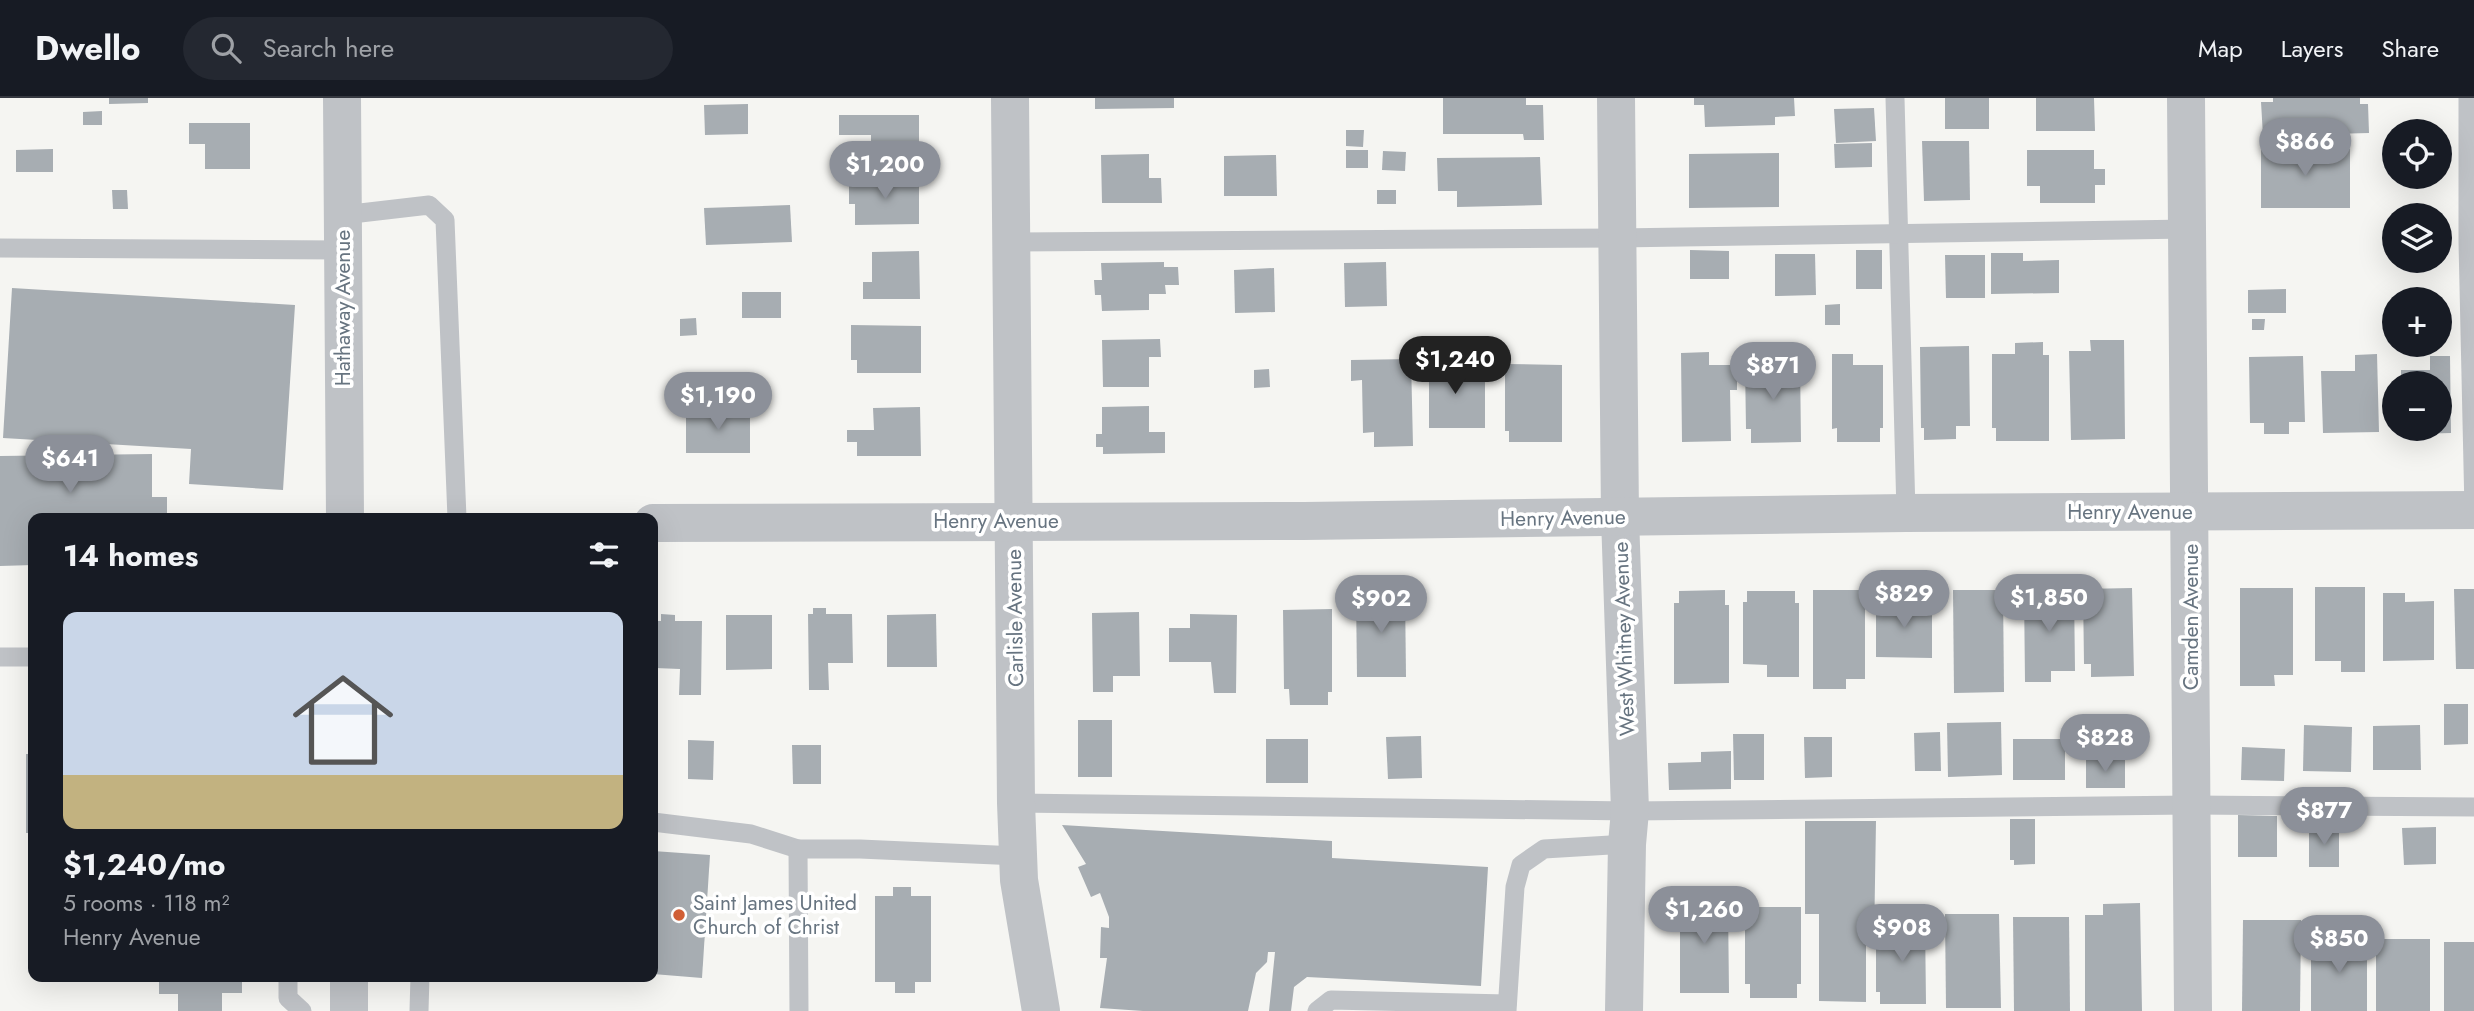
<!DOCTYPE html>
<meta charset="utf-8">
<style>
:root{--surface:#171b24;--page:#242831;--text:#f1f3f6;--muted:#9ea1a6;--line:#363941;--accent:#8c9099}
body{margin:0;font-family:Jost,sans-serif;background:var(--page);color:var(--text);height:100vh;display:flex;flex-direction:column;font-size:26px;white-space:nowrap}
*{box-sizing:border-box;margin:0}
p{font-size:23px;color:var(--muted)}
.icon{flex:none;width:38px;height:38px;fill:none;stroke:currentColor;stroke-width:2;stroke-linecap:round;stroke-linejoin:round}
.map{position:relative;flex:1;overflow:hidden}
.details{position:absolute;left:28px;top:415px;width:630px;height:469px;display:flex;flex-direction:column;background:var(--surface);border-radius:14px;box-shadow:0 7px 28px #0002}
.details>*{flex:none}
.controls{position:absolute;left:2382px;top:21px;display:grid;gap:14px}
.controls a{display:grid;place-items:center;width:70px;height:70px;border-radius:50%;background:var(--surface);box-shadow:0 7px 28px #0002;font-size:35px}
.price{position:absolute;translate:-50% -60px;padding:0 16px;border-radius:24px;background:var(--accent);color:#fff;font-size:23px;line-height:46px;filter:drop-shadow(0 2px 4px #0008)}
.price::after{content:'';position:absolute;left:50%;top:42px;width:21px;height:16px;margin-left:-10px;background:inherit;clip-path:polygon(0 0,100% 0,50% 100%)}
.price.active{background:#222;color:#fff}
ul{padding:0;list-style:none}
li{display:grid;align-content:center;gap:14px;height:371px;padding:0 35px}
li+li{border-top:2px solid var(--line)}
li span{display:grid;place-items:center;height:217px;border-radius:14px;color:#555}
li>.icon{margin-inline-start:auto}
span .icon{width:126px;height:126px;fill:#fffc;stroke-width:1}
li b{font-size:30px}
h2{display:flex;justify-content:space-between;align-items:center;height:84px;padding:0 35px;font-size:30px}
header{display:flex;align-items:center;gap:42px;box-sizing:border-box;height:98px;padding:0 35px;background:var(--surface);border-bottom:2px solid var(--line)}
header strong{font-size:33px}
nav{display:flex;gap:38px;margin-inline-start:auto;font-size:24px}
.search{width:490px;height:63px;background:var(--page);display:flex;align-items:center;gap:18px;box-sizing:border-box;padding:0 24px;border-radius:38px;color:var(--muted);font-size:26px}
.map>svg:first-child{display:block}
</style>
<header>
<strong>Dwello</strong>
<div class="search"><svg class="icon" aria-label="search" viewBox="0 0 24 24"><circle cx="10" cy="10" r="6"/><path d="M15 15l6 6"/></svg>Search here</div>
<nav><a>Map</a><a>Layers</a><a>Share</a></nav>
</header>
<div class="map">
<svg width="2474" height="913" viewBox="0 0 2474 913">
<rect width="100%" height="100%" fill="#f5f5f2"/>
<g fill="#a7adb2">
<polygon points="109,0 148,0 148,5 109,6"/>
<polygon points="1095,0 1174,0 1174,10 1095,11"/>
<polygon points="1443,0 1526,0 1526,7 1543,7 1544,42 1524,42 1523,36 1443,36"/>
<polygon points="1694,0 1794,0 1795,18 1775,19 1775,27 1705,29 1704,7 1694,7"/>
<rect x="1945" y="0" width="44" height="31"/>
<polygon points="2036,0 2094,0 2095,33 2036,33"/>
<polygon points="2273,0 2360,0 2360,6 2368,6 2369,35 2263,38 2261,4 2273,4"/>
<polygon points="748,6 748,36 705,37 704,7"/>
<polygon points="1874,10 1876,43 1836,45 1834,11"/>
<polygon points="102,13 102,27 83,27 83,14"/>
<polygon points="839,17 919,17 919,64 871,64 871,37 839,37"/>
<polygon points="189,25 250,25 250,71 205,71 205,46 189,46"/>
<polygon points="1346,32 1364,32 1363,49 1346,48"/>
<polygon points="1922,43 1969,43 1970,102 1924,103"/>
<polygon points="1872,45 1872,69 1835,70 1834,46"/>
<polygon points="2261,50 2350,51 2350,110 2261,110"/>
<polygon points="53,51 53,74 16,74 16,52"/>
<rect x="1346" y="52" width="22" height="18"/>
<polygon points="2027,52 2094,52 2094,71 2105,71 2105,87 2095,87 2095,105 2040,105 2040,88 2027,88"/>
<polygon points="1383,53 1406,54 1405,73 1382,72"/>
<polygon points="1779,55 1779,109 1689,110 1689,56"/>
<polygon points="1149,56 1149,80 1161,80 1162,105 1102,105 1101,57"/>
<polygon points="1276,57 1277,98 1224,98 1224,58"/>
<polygon points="1540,59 1542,107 1457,109 1457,93 1438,93 1437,60"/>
<polygon points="849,80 919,80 919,126 855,127 855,106 849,106"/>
<polygon points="112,92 127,92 128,111 113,111"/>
<rect x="1377" y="92" width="19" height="14"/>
<polygon points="790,107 792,144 706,147 704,110"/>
<polygon points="1690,152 1729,153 1729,181 1690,181"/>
<rect x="1856" y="152" width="26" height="39"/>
<polygon points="919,153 920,201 863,201 863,184 872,184 872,154"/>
<polygon points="1991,155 2023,155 2023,163 2059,162 2059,195 1991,196"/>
<polygon points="1775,156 1815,156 1816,197 1775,198"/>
<polygon points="1945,157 1985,157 1985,200 1946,200"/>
<polygon points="1164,164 1164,169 1178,169 1179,187 1165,187 1166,196 1149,196 1149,212 1102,213 1101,197 1095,197 1094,182 1102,182 1101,165"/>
<polygon points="1386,164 1387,208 1345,209 1344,165"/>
<polygon points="1274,170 1275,214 1235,215 1234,172"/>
<polygon points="12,190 295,207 283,392 189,386 191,351 3,340"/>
<polygon points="2286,191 2286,215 2248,215 2248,192"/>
<rect x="742" y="194" width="39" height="26"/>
<polygon points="1840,206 1840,227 1825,227 1825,207"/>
<polygon points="696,220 697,237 680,238 680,221"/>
<polygon points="2252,221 2265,221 2264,232 2252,232"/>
<polygon points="851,227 921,228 921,275 857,275 857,262 851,262"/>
<polygon points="1160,241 1161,259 1149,259 1149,289 1103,289 1102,242"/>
<polygon points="2090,242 2124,242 2125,341 2071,342 2069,253 2091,253"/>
<polygon points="2043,244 2043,257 2049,257 2049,343 1996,343 1996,330 1992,330 1992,256 2015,256 2015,245"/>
<polygon points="1969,248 1970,328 1956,328 1956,341 1924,342 1924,330 1921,330 1920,249"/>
<polygon points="1709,254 1709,267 1737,267 1737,292 1730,292 1731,343 1682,344 1681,255"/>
<polygon points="1429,255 1451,255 1451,274 1485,274 1485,330 1429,330"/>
<polygon points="1832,256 1853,256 1853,267 1883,267 1883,330 1880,330 1880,344 1837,344 1837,330 1832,331"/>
<polygon points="2377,256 2379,334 2323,335 2321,273 2355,273 2355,257"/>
<polygon points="2303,258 2305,324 2289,324 2289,336 2264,336 2264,325 2250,325 2249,259"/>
<polygon points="2430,258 2450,258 2451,335 2416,336 2416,331 2440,331 2440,285 2401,285 2401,272 2430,272"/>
<polygon points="1411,261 1413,348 1374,349 1374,334 1363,335 1362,282 1351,283 1351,262"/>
<polygon points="1800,264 1801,344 1751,345 1751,331 1746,331 1745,265"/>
<polygon points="1505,266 1562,267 1562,344 1509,344 1509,333 1505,333"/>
<polygon points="1269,271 1270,289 1254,290 1254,272"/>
<polygon points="1149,308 1149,334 1165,334 1165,355 1103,356 1103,349 1096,349 1096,336 1102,336 1102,309"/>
<polygon points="920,309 921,358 857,358 857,344 847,344 847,332 874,332 873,310"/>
<polygon points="686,313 750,314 750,355 686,355"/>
<polygon points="152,356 152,399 167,399 167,420 33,420 33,467 0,468 0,358"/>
<polygon points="2315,489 2365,489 2365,574 2341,574 2341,563 2315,563"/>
<polygon points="2132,490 2134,578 2091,579 2091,566 2084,566 2083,491"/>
<polygon points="2240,490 2293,490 2293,577 2274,577 2275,588 2240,588"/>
<polygon points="2454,491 2474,491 2474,571 2456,571"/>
<polygon points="1725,492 1725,507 1729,507 1729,585 1674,586 1674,505 1679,505 1679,493"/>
<polygon points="1813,492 1865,492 1865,581 1846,581 1846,591 1813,591"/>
<polygon points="1953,492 2003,492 2004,594 1954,595"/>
<polygon points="2024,492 2074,492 2075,573 2051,573 2051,584 2025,584"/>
<polygon points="1747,493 1795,493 1795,505 1799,505 1799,579 1767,579 1767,567 1743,566 1743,504 1747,504"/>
<polygon points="1405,494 1406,579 1357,579 1356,495"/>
<polygon points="2383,495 2405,495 2405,504 2434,503 2434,562 2383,563"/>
<polygon points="1891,499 1914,500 1914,510 1932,510 1932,560 1876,559 1876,508 1891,508"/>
<polygon points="813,510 826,510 826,516 852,516 853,565 828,565 829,592 809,592 808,516 813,516"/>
<polygon points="1332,511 1332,594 1328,594 1328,607 1290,607 1289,591 1284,591 1283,512"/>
<polygon points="1139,514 1140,578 1113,578 1113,594 1093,594 1092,515"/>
<polygon points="661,516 675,517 675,523 702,523 701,597 679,597 680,571 655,570 655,523 661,523"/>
<polygon points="936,516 937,569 887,569 887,517"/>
<polygon points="1190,516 1237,517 1236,595 1214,595 1211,564 1169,564 1169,530 1190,530"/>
<polygon points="726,517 772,517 772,571 726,572"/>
<polygon points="2444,606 2468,606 2468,646 2444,647"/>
<rect x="1078" y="622" width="34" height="57"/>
<polygon points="2001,624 2002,677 1948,679 1947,625"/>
<polygon points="2304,627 2352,629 2351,674 2303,673"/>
<polygon points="2420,627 2421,672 2373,672 2373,628"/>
<polygon points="1940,634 1941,673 1915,673 1914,635"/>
<polygon points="1733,636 1764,636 1764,682 1734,682"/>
<polygon points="1421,638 1422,680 1388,681 1386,639"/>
<polygon points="1804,639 1832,639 1832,679 1805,680"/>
<rect x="1266" y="641" width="42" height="44"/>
<rect x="2013" y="641" width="52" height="41"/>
<polygon points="688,642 714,643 713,682 688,681"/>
<polygon points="792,647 821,647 821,686 793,686"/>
<polygon points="2242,649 2285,651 2284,683 2241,682"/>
<polygon points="1731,653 1731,691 1669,692 1668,665 1701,664 1701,654"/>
<rect x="26" y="656" width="7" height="79"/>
<polygon points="2086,661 2125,662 2125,690 2086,690"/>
<polygon points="2238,717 2277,718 2277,759 2238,759"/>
<polygon points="2010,721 2035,721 2035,766 2014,767 2014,762 2010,762"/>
<polygon points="1805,723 1876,723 1874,844 1866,844 1866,904 1819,903 1819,816 1805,816"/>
<polygon points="1062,727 1332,743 1332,760 1488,769 1481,888 1307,879 1294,889 1291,913 1269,913 1275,854 1268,854 1267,864 1256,875 1248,913 1143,913 1100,910 1107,860 1100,860 1101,829 1109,830 1109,819 1100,795 1091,799 1078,769 1086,766"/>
<polygon points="2339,728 2339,769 2309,769 2309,729"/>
<polygon points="2436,729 2436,766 2404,767 2402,730"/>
<polygon points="653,753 710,757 702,880 653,876"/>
<polygon points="893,789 911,789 911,798 931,798 931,884 915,884 915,895 895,895 895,884 875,884 875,798 893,798"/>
<polygon points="1680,796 1706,796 1706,806 1728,806 1729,895 1680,895"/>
<polygon points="2140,805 2142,913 2085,913 2085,817 2103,817 2103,806"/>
<polygon points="1745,809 1801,809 1801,886 1797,886 1797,900 1750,900 1750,886 1745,886"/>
<polygon points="1945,816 1999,816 2001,910 1946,910"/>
<polygon points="2013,819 2069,819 2070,913 2014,913"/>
<polygon points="1903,822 1925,822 1926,906 1880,906 1880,894 1876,894 1876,832 1904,832"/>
<polygon points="2243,822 2301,822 2300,913 2242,913"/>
<polygon points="2311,840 2367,841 2367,913 2311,913"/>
<rect x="2376" y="841" width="54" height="72"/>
<rect x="2444" y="844" width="30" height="69"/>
<polygon points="159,878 242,878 242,895 222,895 222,913 178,913 178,896 159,896"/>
</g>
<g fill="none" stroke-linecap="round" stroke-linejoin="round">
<g stroke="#bfc2c6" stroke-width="19">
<polyline points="1895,0 1906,415"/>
<polyline points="2468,0 2468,144 2474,412"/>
<polyline points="343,117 429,107 445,122 457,420"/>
<polyline points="1011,144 1618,140 2188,131"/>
<polyline points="0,150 343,152"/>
<polyline points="0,559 33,559"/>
<polyline points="1016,705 1630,713 2191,707 2474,709"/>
<polyline points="653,724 751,736 798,751"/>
<polyline points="288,878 288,900 302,913"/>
<polyline points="419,913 420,878"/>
<polyline points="799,913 798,751 860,751 1018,758"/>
<polyline points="1317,913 1331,902 1507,906"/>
<polyline points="1507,913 1515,789 1521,767 1544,751 1627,746"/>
</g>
<g stroke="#bfc2c6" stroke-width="38">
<polyline points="342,0 345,420"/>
<polyline points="1010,0 1016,705 1019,782 1041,913"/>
<polyline points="1616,0 1620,419 1630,713 1627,746 1624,913"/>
<polyline points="2186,0 2193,913"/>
<polyline points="653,425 1304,423 1906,415 2474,412"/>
<polyline points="349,878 349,913"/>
</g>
</g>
<circle fill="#d25f35" stroke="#fff" stroke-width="2.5" cx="679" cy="817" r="7"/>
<g text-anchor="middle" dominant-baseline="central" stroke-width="7" stroke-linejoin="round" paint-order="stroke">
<g font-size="21" fill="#677480" stroke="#fff">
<text transform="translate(343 210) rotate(-90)">Hathaway Avenue</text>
<text x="2130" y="414">Henry Avenue</text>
<text transform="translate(1563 420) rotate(-1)">Henry Avenue</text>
<text x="996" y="423">Henry Avenue</text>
<text transform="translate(2191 519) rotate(-90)">Camden Avenue</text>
<text transform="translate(1015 520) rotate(-91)">Carlisle Avenue</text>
<text transform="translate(1624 541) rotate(-92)">West Whitney Avenue</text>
</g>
<g font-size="21" fill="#677480" stroke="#fff" text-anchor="start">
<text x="693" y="805">Saint James United<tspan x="693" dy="24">Church of Christ</tspan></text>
</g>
</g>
</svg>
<div class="controls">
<a><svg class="icon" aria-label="locate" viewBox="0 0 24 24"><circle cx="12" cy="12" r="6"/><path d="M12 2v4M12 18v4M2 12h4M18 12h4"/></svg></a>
<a><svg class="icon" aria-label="layers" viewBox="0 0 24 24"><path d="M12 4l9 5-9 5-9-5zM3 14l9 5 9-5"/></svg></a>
<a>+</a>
<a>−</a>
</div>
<b class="price" style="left:2305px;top:80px">$866</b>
<b class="price" style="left:885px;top:103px">$1,200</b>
<b class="price active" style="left:1455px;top:298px">$1,240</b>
<b class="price" style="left:1773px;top:304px">$871</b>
<b class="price" style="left:718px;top:334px">$1,190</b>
<b class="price" style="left:70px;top:397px">$641</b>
<b class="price" style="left:1904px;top:532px">$829</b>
<b class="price" style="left:2049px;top:536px">$1,850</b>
<b class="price" style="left:1381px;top:537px">$902</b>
<b class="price" style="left:2105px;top:676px">$828</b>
<b class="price" style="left:2324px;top:749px">$877</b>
<b class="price" style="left:1704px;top:848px">$1,260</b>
<b class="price" style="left:1902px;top:866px">$908</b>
<b class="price" style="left:2339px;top:877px">$850</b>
<section class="details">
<h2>14 homes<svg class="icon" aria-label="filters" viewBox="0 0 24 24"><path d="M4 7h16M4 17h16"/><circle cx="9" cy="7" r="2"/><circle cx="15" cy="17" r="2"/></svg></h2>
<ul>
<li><span style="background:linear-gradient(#c9d6e8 75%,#c2b280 0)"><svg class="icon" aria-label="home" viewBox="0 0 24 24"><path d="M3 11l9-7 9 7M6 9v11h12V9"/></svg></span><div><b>$1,240/mo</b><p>5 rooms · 118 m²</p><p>Henry Avenue</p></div></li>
</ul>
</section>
</div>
